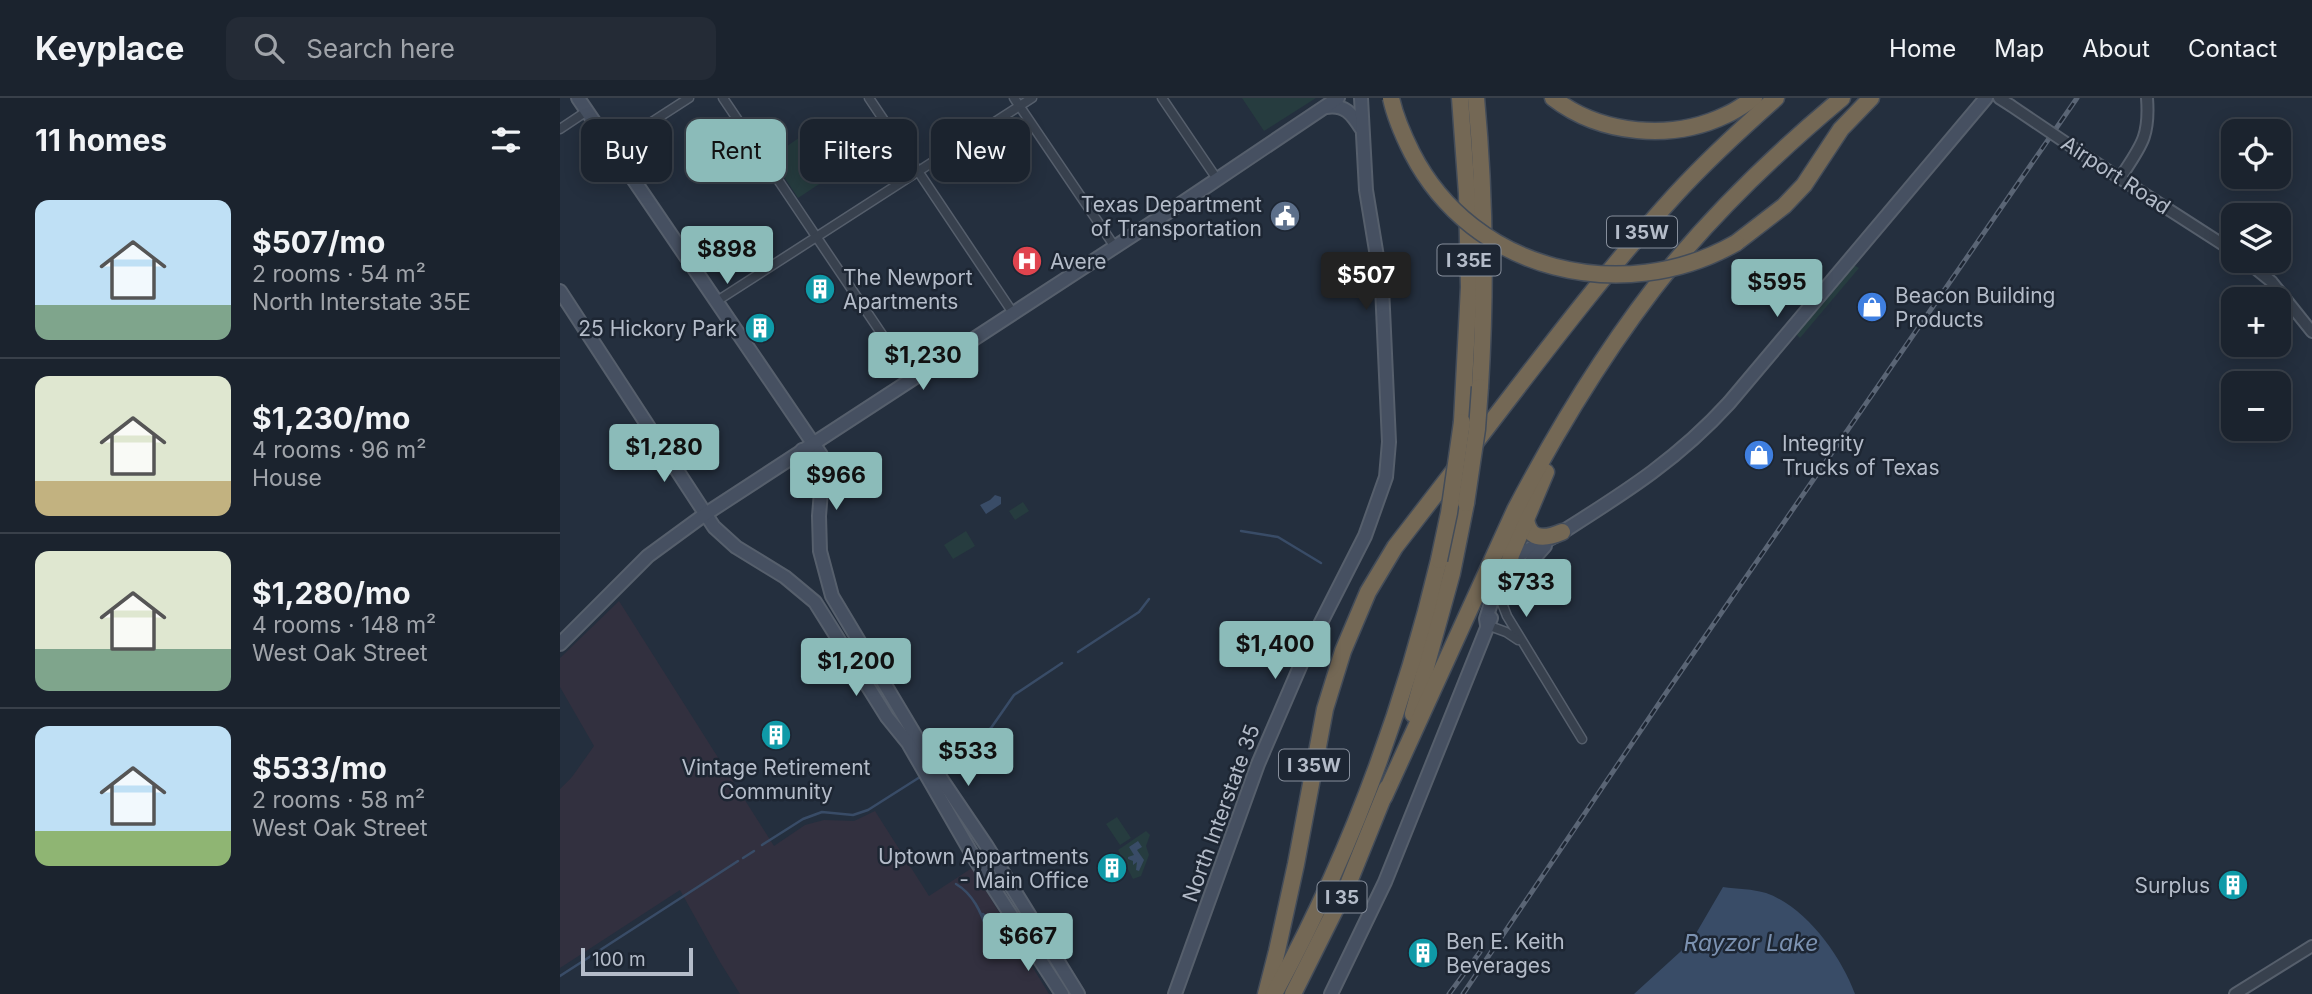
<!DOCTYPE html>
<meta charset="utf-8">
<style>
:root{--surface:#1b232e;--page:#242b36;--text:#f1f3f6;--muted:#a0a4aa;--line:#39404a;--accent:#8bbbb9}
body{margin:0;font-family:Inter,sans-serif;background:var(--page);color:var(--text);height:100vh;display:flex;flex-direction:column;font-size:26px;white-space:nowrap}
*{box-sizing:border-box;margin:0}
p{font-size:23px;color:var(--muted)}
.icon{flex:none;width:38px;height:38px;fill:none;stroke:currentColor;stroke-width:2;stroke-linecap:round;stroke-linejoin:round}
.map{position:relative;flex:1;overflow:hidden}
.drawer{display:flex;flex-direction:column;background:var(--surface);width:560px}
.drawer>*{flex:none}
.hud{position:absolute;left:21px;top:21px;width:665px;height:63px;display:flex;gap:14px}
.buttons{position:absolute;left:1661px;top:21px;display:grid;gap:14px}
.buttons a{display:grid;place-items:center;width:70px;height:70px;border-radius:14px;background:var(--surface);box-shadow:0 4px 18px #0003,0 0 0 2px var(--line);font-size:35px}
.scale{position:absolute;left:21px;bottom:18px;width:112px;box-sizing:border-box;padding-left:7px;border:4px solid #b4bcc9;border-top:0;font-size:19px;line-height:24px;white-space:nowrap;color:#b4bcc9;-webkit-text-stroke:5px #1d2633;paint-order:stroke}
.price{position:absolute;translate:-50% -60px;padding:0 16px;border-radius:7px;background:var(--accent);color:#111;font-size:23px;line-height:46px;filter:drop-shadow(0 2px 4px #0008)}
.price::after{content:'';position:absolute;left:50%;top:42px;width:21px;height:16px;margin-left:-10px;background:inherit;clip-path:polygon(0 0,100% 0,50% 100%)}
.price.on{background:#222;color:#fff}
ul{padding:0;list-style:none}
li{display:flex;align-items:center;gap:21px;height:175px;padding:0 35px}
li+li{border-top:2px solid var(--line)}
li span{display:grid;place-items:center;flex:none;width:196px;height:140px;border-radius:14px;color:#555}
li>.icon{margin-inline-start:auto}
span .icon{width:84px;height:84px;fill:#fffc;stroke-width:1}
li b{font-size:30px}
h2{display:flex;justify-content:space-between;align-items:center;height:84px;padding:0 35px;font-size:30px}
.chip{padding:0 24px;border-radius:14px;background:var(--surface);box-shadow:0 4px 18px #0003,0 0 0 2px var(--line);font-size:24px;line-height:63px}
.chip.on{background:var(--accent);color:#111}
header{display:flex;align-items:center;gap:42px;box-sizing:border-box;height:98px;padding:0 35px;background:var(--surface);border-bottom:2px solid var(--line)}
header strong{font-size:33px}
nav{display:flex;gap:38px;margin-inline-start:auto;font-size:24px}
.search{width:490px;height:63px;background:var(--page);display:flex;align-items:center;gap:18px;box-sizing:border-box;padding:0 24px;border-radius:14px;color:var(--muted);font-size:26px}
main{display:flex;flex:1;min-height:0}
.map>svg:first-child{display:block}
</style>
<header>
<strong>Keyplace</strong>
<div class="search"><svg class="icon" aria-label="search" viewBox="0 0 24 24"><circle cx="10" cy="10" r="6"/><path d="M15 15l6 6"/></svg>Search here</div>
<nav><a>Home</a><a>Map</a><a>About</a><a>Contact</a></nav>
</header>
<main>
<section class="drawer">
<h2>11 homes<svg class="icon" aria-label="filters" viewBox="0 0 24 24"><path d="M4 7h16M4 17h16"/><circle cx="9" cy="7" r="2"/><circle cx="15" cy="17" r="2"/></svg></h2>
<ul>
<li><span style="background:linear-gradient(#bfe0f5 75%,#7fa58c 0)"><svg class="icon" aria-label="home" viewBox="0 0 24 24"><path d="M3 11l9-7 9 7M6 9v11h12V9"/></svg></span><div><b>$507/mo</b><p>2 rooms · 54 m²</p><p>North Interstate 35E</p></div></li>
<li><span style="background:linear-gradient(#dfe7d0 75%,#c2b280 0)"><svg class="icon" aria-label="home" viewBox="0 0 24 24"><path d="M3 11l9-7 9 7M6 9v11h12V9"/></svg></span><div><b>$1,230/mo</b><p>4 rooms · 96 m²</p><p>House</p></div></li>
<li><span style="background:linear-gradient(#dfe7d0 70%,#7fa58c 0)"><svg class="icon" aria-label="home" viewBox="0 0 24 24"><path d="M3 11l9-7 9 7M6 9v11h12V9"/></svg></span><div><b>$1,280/mo</b><p>4 rooms · 148 m²</p><p>West Oak Street</p></div></li>
<li><span style="background:linear-gradient(#bfe0f5 75%,#8fb573 0)"><svg class="icon" aria-label="home" viewBox="0 0 24 24"><path d="M3 11l9-7 9 7M6 9v11h12V9"/></svg></span><div><b>$533/mo</b><p>2 rooms · 58 m²</p><p>West Oak Street</p></div></li>
</ul>
</section>
<div class="map">
<svg width="1752" height="896" viewBox="0 0 1752 896">
<rect width="100%" height="100%" fill="#242f3e"/>
<polygon fill="#32303f" points="59,503 214,748 245,727 264,722 294,723 315,713 369,798 412,770 489,896 180,896 160,864 120,792 0,870 0,691 12,679 34,648 0,589 0,560"/>
<g fill="#263c3f">
<polygon points="682,0 756,0 704,33"/>
<polygon points="255,29 282,71 238,100 211,59"/>
<polygon points="1292,166 1299,170 1240,240 1234,234"/>
<polygon points="463,404 469,413 455,422 449,413"/>
<polygon points="406,433 415,448 393,461 384,447"/>
<polygon points="557,719 571,740 560,747 546,726"/>
<polygon points="586,733 590,737 586,748 589,757 581,778 573,781 558,752"/>
</g>
<g fill="#394c67">
<polygon points="435,397 441,399 441,406 426,416 420,407 430,402"/>
<polygon points="578,743 582,749 577,752 584,762 579,773 576,772 577,764 573,767 573,763 568,761 568,759 574,757 569,749"/>
<path d="M1163 789C1177 791 1193 791 1206 795 1246 809 1281 858 1295 896H1074L1131 844Z"/>
</g>
<g fill="none" stroke-linecap="round" stroke-linejoin="round">
<g stroke="#394c67" stroke-width="2.5">
<polyline points="681,433 718,439 761,465"/>
<polyline points="518,554 579,514 589,501"/>
<polyline points="380,665 431,630 454,597 502,565"/>
<polyline points="202,747 243,721 262,714 293,717 308,712 360,679"/>
<polyline points="183,760 194,753"/>
<path d="M396 786C413 796 421 814 427 832"/>
<polyline points="423,816 435,828"/>
<polyline points="0,878 178,763"/>
</g>
<g stroke="#565f6c" stroke-width="11">
<g id="minor">
<polyline points="163,0 352,281"/>
<polyline points="309,0 453,215"/>
<polyline points="454,0 555,149"/>
<polyline points="602,0 657,81"/>
<polyline points="0,31 27,13"/>
<polyline points="53,49 129,0"/>
<polyline points="157,203 472,0"/>
<polyline points="942,497 942,505 947,518 1022,641"/>
<polyline points="927,527 946,534 958,542"/>
</g>
</g>
<g stroke="#565f6c" stroke-width="14">
<g id="tertiary">
<polyline points="1439,0 1450,7"/>
<polyline points="1530,61 1673,153"/>
<path d="M1560 80C1581 48 1590 39 1587 0"/>
<polyline points="1686,163 1712,184 1752,234"/>
<polyline points="1675,896 1752,848"/>
</g>
</g>
<g stroke="#565f6c" stroke-width="16">
<g id="secondary">
<polyline points="18,0 261,357 263,368 259,418 260,453 272,498 382,682 426,747 518,896"/>
<path d="M766 9C785 6 792 16 801 30"/>
<polyline points="0,193 154,429 176,449 225,479 255,504 327,619 348,645 416,763 502,896"/>
<polyline points="242,352 253,365 259,384"/>
<path d="M947 464C965 452 985 444 1004 433 1067 393 1118 361 1169 305L1426 0"/>
<polyline points="944,494 985,448"/>
<polyline points="927,527 926,521 939,480"/>
<polyline points="0,546 88,458 144,417 616,109 778,0"/>
<polyline points="615,896 698,666 748,550 805,438 826,379 829,344 822,189 806,92 801,0"/>
<polyline points="771,896 825,784 931,520"/>
</g>
</g>
<g stroke="#434c59" stroke-width="19">
<g id="motorway">
<polyline points="900,0 907,96 909,189 902,324"/>
<path d="M916 0C925 96 926 192 920 289"/>
<path d="M993 0C1041 37 1112 43 1166 17 1176 13 1185 6 1194 0"/>
<polyline points="1176,145 1224,108 1244,87 1281,31 1311,0"/>
<path d="M912 349C978 263 1043 176 1116 96 1147 62 1181 31 1216 0"/>
<path d="M966 418C967 442 983 442 1002 434"/>
<polyline points="942,497 951,457 986,374"/>
<polyline points="853,616 892,475 906,405"/>
<path d="M824 699 955 412C1000 326 1052 241 1114 165 1164 105 1222 50 1282 0"/>
<polyline points="706,896 717,853 736,766 765,611 783,553 808,494 835,449 899,366"/>
<path d="M714 896C789 759 843 613 879 462"/>
<polyline points="733,896 789,784 827,690"/>
</g>
</g>
<use href="#minor" stroke="#38414e" stroke-width="8"/>
<use href="#tertiary" stroke="#38414e" stroke-width="10"/>
<use href="#secondary" stroke="#465061" stroke-width="12"/>
<use href="#motorway" stroke="#746855" stroke-width="16"/>
<g stroke="#5a6575" stroke-width="5">
<g id="rail">
<polyline points="889,896 920,854"/>
<polyline points="903,896 1106,595 1517,0"/>
</g>
</g>
<use href="#rail" stroke="#1d2633" stroke-width="2.5" stroke-dasharray="8" stroke-linecap="butt"/>
<g stroke="#565f6c" stroke-width="14" stroke-linecap="butt">
<polyline id="tertiary-bridge" points="1450,7 1530,61"/>
</g>
<g stroke="#434c59" stroke-width="19" stroke-linecap="butt">
<g id="motorway-bridge">
<path d="M831 0C835 19 843 37 852 55 913 174 1063 209 1176 145"/>
<polyline points="906,405 917,331 920,289"/>
<polyline points="879,462 889,415 902,324"/>
</g>
</g>
<use href="#tertiary-bridge" stroke="#38414e" stroke-width="10"/>
<use href="#motorway-bridge" stroke="#746855" stroke-width="16"/>
</g>
<defs>
<g id="civic-disc" transform="scale(1.575)"><circle r="9.5" fill="#5c6f8a" stroke="#1d2633"/><path d="M-.6-6.5H3V-4.5H.6V-3L4-1V1h2V6H-6V1h2V-1L-.6-3ZM-1.2 2.5V6h2.4V2.5Z" fill="#fff"/></g>
<g id="hospital-disc" transform="scale(1.575)"><circle r="9.5" fill="#e0444e" stroke="#1d2633"/><path d="M-5-5h3v3.5h4V-5h3V5h-3V1.5h-4V5h-3Z" fill="#fff"/></g>
<g id="building-disc" transform="scale(1.575)"><circle r="9.5" fill="#0f9aa8" stroke="#1d2633"/><path d="M-4-6H4V6H1V3H-1V6H-4ZM-2.5-4.3h1.7v1.8h-1.7ZM.8-4.3h1.7v1.8H.8ZM-2.5-1h1.7V.8h-1.7ZM.8-1h1.7V.8H.8Z" fill="#fff"/></g>
<g id="shop-disc" transform="scale(1.575)"><circle r="9.5" fill="#3f7fe0" stroke="#1d2633"/><path d="M-5-2.5h2.3a2.7 3.5 0 0 1 5.4 0H5L5.5 6h-11ZM-1.5-2.5h3a1.5 2.3 0 0 0-3 0Z" fill="#fff"/></g>
</defs>
<g fill-rule="evenodd">
<use href="#civic-disc" x="725" y="118"/>
<use href="#hospital-disc" x="467" y="163"/>
<use href="#building-disc" x="260" y="191"/>
<use href="#shop-disc" x="1312" y="209"/>
<use href="#building-disc" x="200" y="230"/>
<use href="#shop-disc" x="1199" y="357"/>
<use href="#building-disc" x="216" y="637"/>
<use href="#building-disc" x="552" y="770"/>
<use href="#building-disc" x="1673" y="787"/>
<use href="#building-disc" x="863" y="855"/>
</g>
<g text-anchor="middle" dominant-baseline="central" stroke-width="5" stroke-linejoin="round" paint-order="stroke">
<g fill="#1d2633" stroke="#878f9c" stroke-width="2">
<rect x="1047" y="118.5" width="70" height="31" rx="5"/>
<rect x="877.5" y="146.5" width="63" height="31" rx="5"/>
<rect x="719" y="651.5" width="70" height="31" rx="5"/>
<rect x="757.5" y="783.5" width="49" height="31" rx="5"/>
</g>
<g font-size="19" font-weight="bold" fill="#b4bcc9">
<text x="1082" y="134">I 35W</text>
<text x="909" y="162">I 35E</text>
<text x="754" y="667">I 35W</text>
<text x="782" y="799">I 35</text>
</g>
<g font-size="21" fill="#b4bcc9" stroke="#1d2633">
<text transform="translate(1556 77) rotate(33)">Airport Road</text>
<text transform="translate(661 715) rotate(-70)">North Interstate 35</text>
</g>
<g font-size="21" fill="#b4bcc9" stroke="#1d2633" text-anchor="start">
<text x="702" y="106" text-anchor="end">Texas Department<tspan x="702" dy="24">of Transportation</tspan></text>
<text x="490" y="163">Avere</text>
<text x="283" y="179">The Newport<tspan x="283" dy="24">Apartments</tspan></text>
<text x="1335" y="197">Beacon Building<tspan x="1335" dy="24">Products</tspan></text>
<text x="177" y="230" text-anchor="end">25 Hickory Park</text>
<text x="1222" y="345">Integrity<tspan x="1222" dy="24">Trucks of Texas</tspan></text>
<text x="216" y="669" text-anchor="middle">Vintage Retirement<tspan x="216" dy="24">Community</tspan></text>
<text x="529" y="758" text-anchor="end">Uptown Appartments<tspan x="529" dy="24">- Main Office</tspan></text>
<text x="1650" y="787" text-anchor="end">Surplus</text>
<text x="886" y="843">Ben E. Keith<tspan x="886" dy="24">Beverages</tspan></text>
</g>
<g font-size="23" font-style="italic" fill="#7c92b1" stroke="#1d2633">
<text x="1191" y="845">Rayzor Lake</text>
</g>
</g>
</svg>
<div class="buttons">
<a><svg class="icon" aria-label="locate" viewBox="0 0 24 24"><circle cx="12" cy="12" r="6"/><path d="M12 2v4M12 18v4M2 12h4M18 12h4"/></svg></a>
<a><svg class="icon" aria-label="layers" viewBox="0 0 24 24"><path d="M12 4l9 5-9 5-9-5zM3 14l9 5 9-5"/></svg></a>
<a>+</a>
<a>−</a>
</div>
<div class="scale">100 m</div>
<b class="price" style="left:167px;top:188px">$898</b>
<b class="price on" style="left:806px;top:214px">$507</b>
<b class="price" style="left:1217px;top:221px">$595</b>
<b class="price" style="left:363px;top:294px">$1,230</b>
<b class="price" style="left:104px;top:386px">$1,280</b>
<b class="price" style="left:276px;top:414px">$966</b>
<b class="price" style="left:966px;top:521px">$733</b>
<b class="price" style="left:715px;top:583px">$1,400</b>
<b class="price" style="left:296px;top:600px">$1,200</b>
<b class="price" style="left:408px;top:690px">$533</b>
<b class="price" style="left:468px;top:875px">$667</b>
<div class="hud">
<a class="chip">Buy</a>
<a class="chip on">Rent</a>
<a class="chip">Filters</a>
<a class="chip">New</a>
</div>
</div>
</main>
